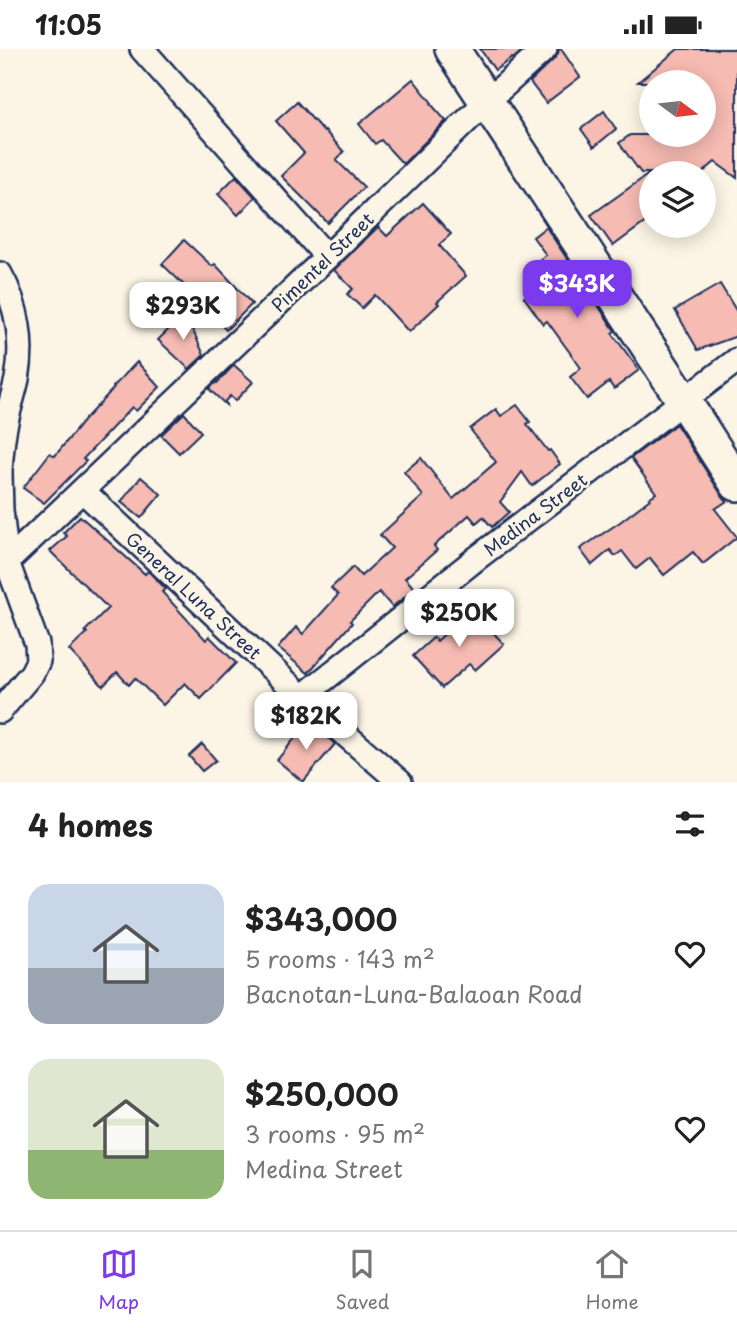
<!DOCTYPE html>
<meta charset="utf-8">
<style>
:root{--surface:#fff;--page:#f2f2f2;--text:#222;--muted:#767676;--line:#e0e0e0;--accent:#7c3aed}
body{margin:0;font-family:"Playpen Sans",sans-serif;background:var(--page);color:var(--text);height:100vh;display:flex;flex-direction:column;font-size:26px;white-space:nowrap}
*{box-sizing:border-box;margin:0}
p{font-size:23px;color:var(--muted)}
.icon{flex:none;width:38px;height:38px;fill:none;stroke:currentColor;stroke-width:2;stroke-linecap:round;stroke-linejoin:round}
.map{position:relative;height:733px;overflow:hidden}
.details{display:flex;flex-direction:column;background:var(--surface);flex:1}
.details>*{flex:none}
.needle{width:46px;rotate:105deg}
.fabs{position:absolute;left:639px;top:21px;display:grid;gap:14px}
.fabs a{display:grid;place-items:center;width:77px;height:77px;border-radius:50%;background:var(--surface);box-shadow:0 4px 18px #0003;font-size:35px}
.price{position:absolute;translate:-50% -60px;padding:0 16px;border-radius:14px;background:#fff;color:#222;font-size:23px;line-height:46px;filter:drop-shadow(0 2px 4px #0008)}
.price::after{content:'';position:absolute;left:50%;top:42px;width:21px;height:16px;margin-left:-10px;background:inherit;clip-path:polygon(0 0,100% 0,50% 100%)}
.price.on{background:var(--accent);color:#fff}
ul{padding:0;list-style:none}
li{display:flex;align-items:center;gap:21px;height:175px;padding:0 28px}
li span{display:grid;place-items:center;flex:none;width:196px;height:140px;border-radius:21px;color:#555}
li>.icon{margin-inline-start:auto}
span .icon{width:84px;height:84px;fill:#fffc;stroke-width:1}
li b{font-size:30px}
h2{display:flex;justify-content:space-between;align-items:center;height:84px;padding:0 28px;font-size:30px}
.status{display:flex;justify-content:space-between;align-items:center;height:49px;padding:0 35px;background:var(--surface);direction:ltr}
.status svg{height:19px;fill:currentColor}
.tabs{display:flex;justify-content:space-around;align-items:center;height:98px;border-top:2px solid var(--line);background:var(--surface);font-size:19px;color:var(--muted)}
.tabs a{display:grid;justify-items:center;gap:4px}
.tabs .on{color:var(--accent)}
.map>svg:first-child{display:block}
</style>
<div class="status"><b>11:05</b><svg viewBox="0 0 49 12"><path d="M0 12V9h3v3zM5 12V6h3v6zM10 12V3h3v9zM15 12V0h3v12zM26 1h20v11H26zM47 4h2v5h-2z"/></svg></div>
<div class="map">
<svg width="737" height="733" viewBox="0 0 737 733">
<rect width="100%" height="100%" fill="#fcf5e5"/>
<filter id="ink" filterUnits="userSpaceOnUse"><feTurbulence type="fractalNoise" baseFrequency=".0143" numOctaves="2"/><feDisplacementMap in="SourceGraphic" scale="14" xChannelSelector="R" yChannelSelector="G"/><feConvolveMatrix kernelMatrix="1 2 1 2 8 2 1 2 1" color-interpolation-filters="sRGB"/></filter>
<g filter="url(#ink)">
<g fill="#f6bbb2" stroke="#1b2f5e" stroke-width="2">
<polygon points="480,0 524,0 513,10 512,9 495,21"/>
<polygon points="559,0 561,0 580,28 546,54 530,33 554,10 558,5"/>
<polygon points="678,0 737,0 737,129 715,113 702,124 651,124 651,169 613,197 591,166 650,124 641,124 619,94 630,86 704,86 704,33 638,33"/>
<polygon points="413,30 432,54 431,55 446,72 403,115 381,91 375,95 359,75"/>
<polygon points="297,53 324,83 325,82 344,103 336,111 364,138 328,174 281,127 304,104 276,72"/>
<polygon points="604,62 616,80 594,98 581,80"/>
<polygon points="236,127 255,148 238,166 218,145"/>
<polygon points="423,154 451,185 439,196 466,227 437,253 439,255 409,283 375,246 362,259 347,245 353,240 334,221 378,178 387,187"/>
<polygon points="546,178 615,282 612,284 639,321 614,340 609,333 587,350 570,328 581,319 547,272 543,275 524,248 538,239 525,221 546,206 533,188"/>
<polygon points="184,191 212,217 215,215 252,255 226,281 187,241 188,240 162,215"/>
<polygon points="720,235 737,263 737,287 698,301 675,261"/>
<polygon points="185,264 204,306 189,320 158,291"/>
<polygon points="137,313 160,338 136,362 132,358 83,410 86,412 44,454 23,439 50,404 55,407 84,371 114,339 113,338"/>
<polygon points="234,316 253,333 235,352 230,347 225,352 226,356 209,340 216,333 217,334"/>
<polygon points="517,356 530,373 527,375 548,402 550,401 560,415 532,437 522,423 500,453 509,463 492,478 483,468 476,474 469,466 434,497 437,501 405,529 415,540 392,558 379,543 350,572 352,574 308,624 278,599 296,578 303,585 338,546 331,539 353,518 361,527 392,499 380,486 423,447 404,423 421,409 453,450 496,413 470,380 496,360 501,367"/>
<polygon points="184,364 201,383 179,404 161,386"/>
<polygon points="676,375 721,445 727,452 715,460 737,488 703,515 693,503 664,526 650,509 636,520 622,502 615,507 610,501 592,516 580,500 620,473 650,450 649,449 656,444 631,409"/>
<polygon points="141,428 161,445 141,469 121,453"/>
<polygon points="80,467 145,525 148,522 166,540 162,543 206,591 209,587 236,614 201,650 185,634 163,656 135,629 129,636 117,623 103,637 69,601 87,584 85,582 108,559 50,502 67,487 63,484"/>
<polygon points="471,560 504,595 475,621 469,615 442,639 413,607 434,588 437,592"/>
<polygon points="309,672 335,695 303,733 277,711"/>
<polygon points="202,695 216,711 202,722 189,707"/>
</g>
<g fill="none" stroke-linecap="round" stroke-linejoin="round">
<g stroke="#1b2f5e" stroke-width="28">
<g id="minor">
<polyline points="142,0 327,208"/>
<path d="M0 225C18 257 24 294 17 330 13 348 7 365 4 383 2 395 1 408 0 421"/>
<polyline points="0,424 1,461 7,513 37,595 38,612 32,624 0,662"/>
<polyline points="83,442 302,648 400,733"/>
<polyline points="7,513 327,208 486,53 545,0"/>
<polyline points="302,648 477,509 737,311"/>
</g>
</g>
<g stroke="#1b2f5e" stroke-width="38">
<polyline id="secondary" points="452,0 684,352 737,435"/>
</g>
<use href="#minor" stroke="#fcf5e5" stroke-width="23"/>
<use href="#secondary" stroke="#fcf5e5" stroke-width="33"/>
</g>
</g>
<g text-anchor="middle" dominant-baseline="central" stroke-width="5" stroke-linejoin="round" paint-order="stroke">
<g font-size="18" fill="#1b2f5e" stroke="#fcf5e5">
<text transform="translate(322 213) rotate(-44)">Pimentel Street</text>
<text transform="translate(535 465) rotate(-37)">Medina Street</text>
<text transform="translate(194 546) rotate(43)">General Luna Street</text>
</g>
</g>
</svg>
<div class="fabs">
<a><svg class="needle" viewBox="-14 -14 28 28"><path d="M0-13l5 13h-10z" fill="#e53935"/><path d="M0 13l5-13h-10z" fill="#767676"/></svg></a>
<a><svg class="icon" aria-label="layers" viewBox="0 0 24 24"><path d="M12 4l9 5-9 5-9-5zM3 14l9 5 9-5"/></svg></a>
</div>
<b class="price on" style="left:577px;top:271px">$343K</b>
<b class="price" style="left:183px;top:293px">$293K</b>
<b class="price" style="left:459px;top:600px">$250K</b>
<b class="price" style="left:306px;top:703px">$182K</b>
</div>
<section class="details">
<h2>4 homes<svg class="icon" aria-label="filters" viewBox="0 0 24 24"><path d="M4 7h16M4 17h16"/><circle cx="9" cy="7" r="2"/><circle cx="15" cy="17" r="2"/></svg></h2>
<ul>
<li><span style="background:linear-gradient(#c9d6e8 60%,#9aa5b1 0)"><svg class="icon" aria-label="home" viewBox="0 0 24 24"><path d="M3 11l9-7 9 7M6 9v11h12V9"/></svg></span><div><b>$343,000</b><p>5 rooms · 143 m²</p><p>Bacnotan-Luna-Balaoan Road</p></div><svg class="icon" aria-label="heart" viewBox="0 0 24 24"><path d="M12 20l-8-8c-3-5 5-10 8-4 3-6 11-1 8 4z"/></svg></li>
<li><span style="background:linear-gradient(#dfe7d0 65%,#8fb573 0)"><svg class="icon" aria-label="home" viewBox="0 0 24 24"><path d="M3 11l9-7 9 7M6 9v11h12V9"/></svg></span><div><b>$250,000</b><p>3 rooms · 95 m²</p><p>Medina Street</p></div><svg class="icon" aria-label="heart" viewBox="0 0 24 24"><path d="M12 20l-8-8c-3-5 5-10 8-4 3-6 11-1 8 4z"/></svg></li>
</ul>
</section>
<nav class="tabs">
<a class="on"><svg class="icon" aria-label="map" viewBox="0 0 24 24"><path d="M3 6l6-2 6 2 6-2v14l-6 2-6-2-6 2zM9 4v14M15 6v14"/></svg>Map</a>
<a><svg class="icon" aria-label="saved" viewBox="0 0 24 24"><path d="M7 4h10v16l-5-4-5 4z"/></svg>Saved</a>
<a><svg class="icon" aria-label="home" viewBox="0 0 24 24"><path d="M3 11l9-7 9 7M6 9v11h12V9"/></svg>Home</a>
</nav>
